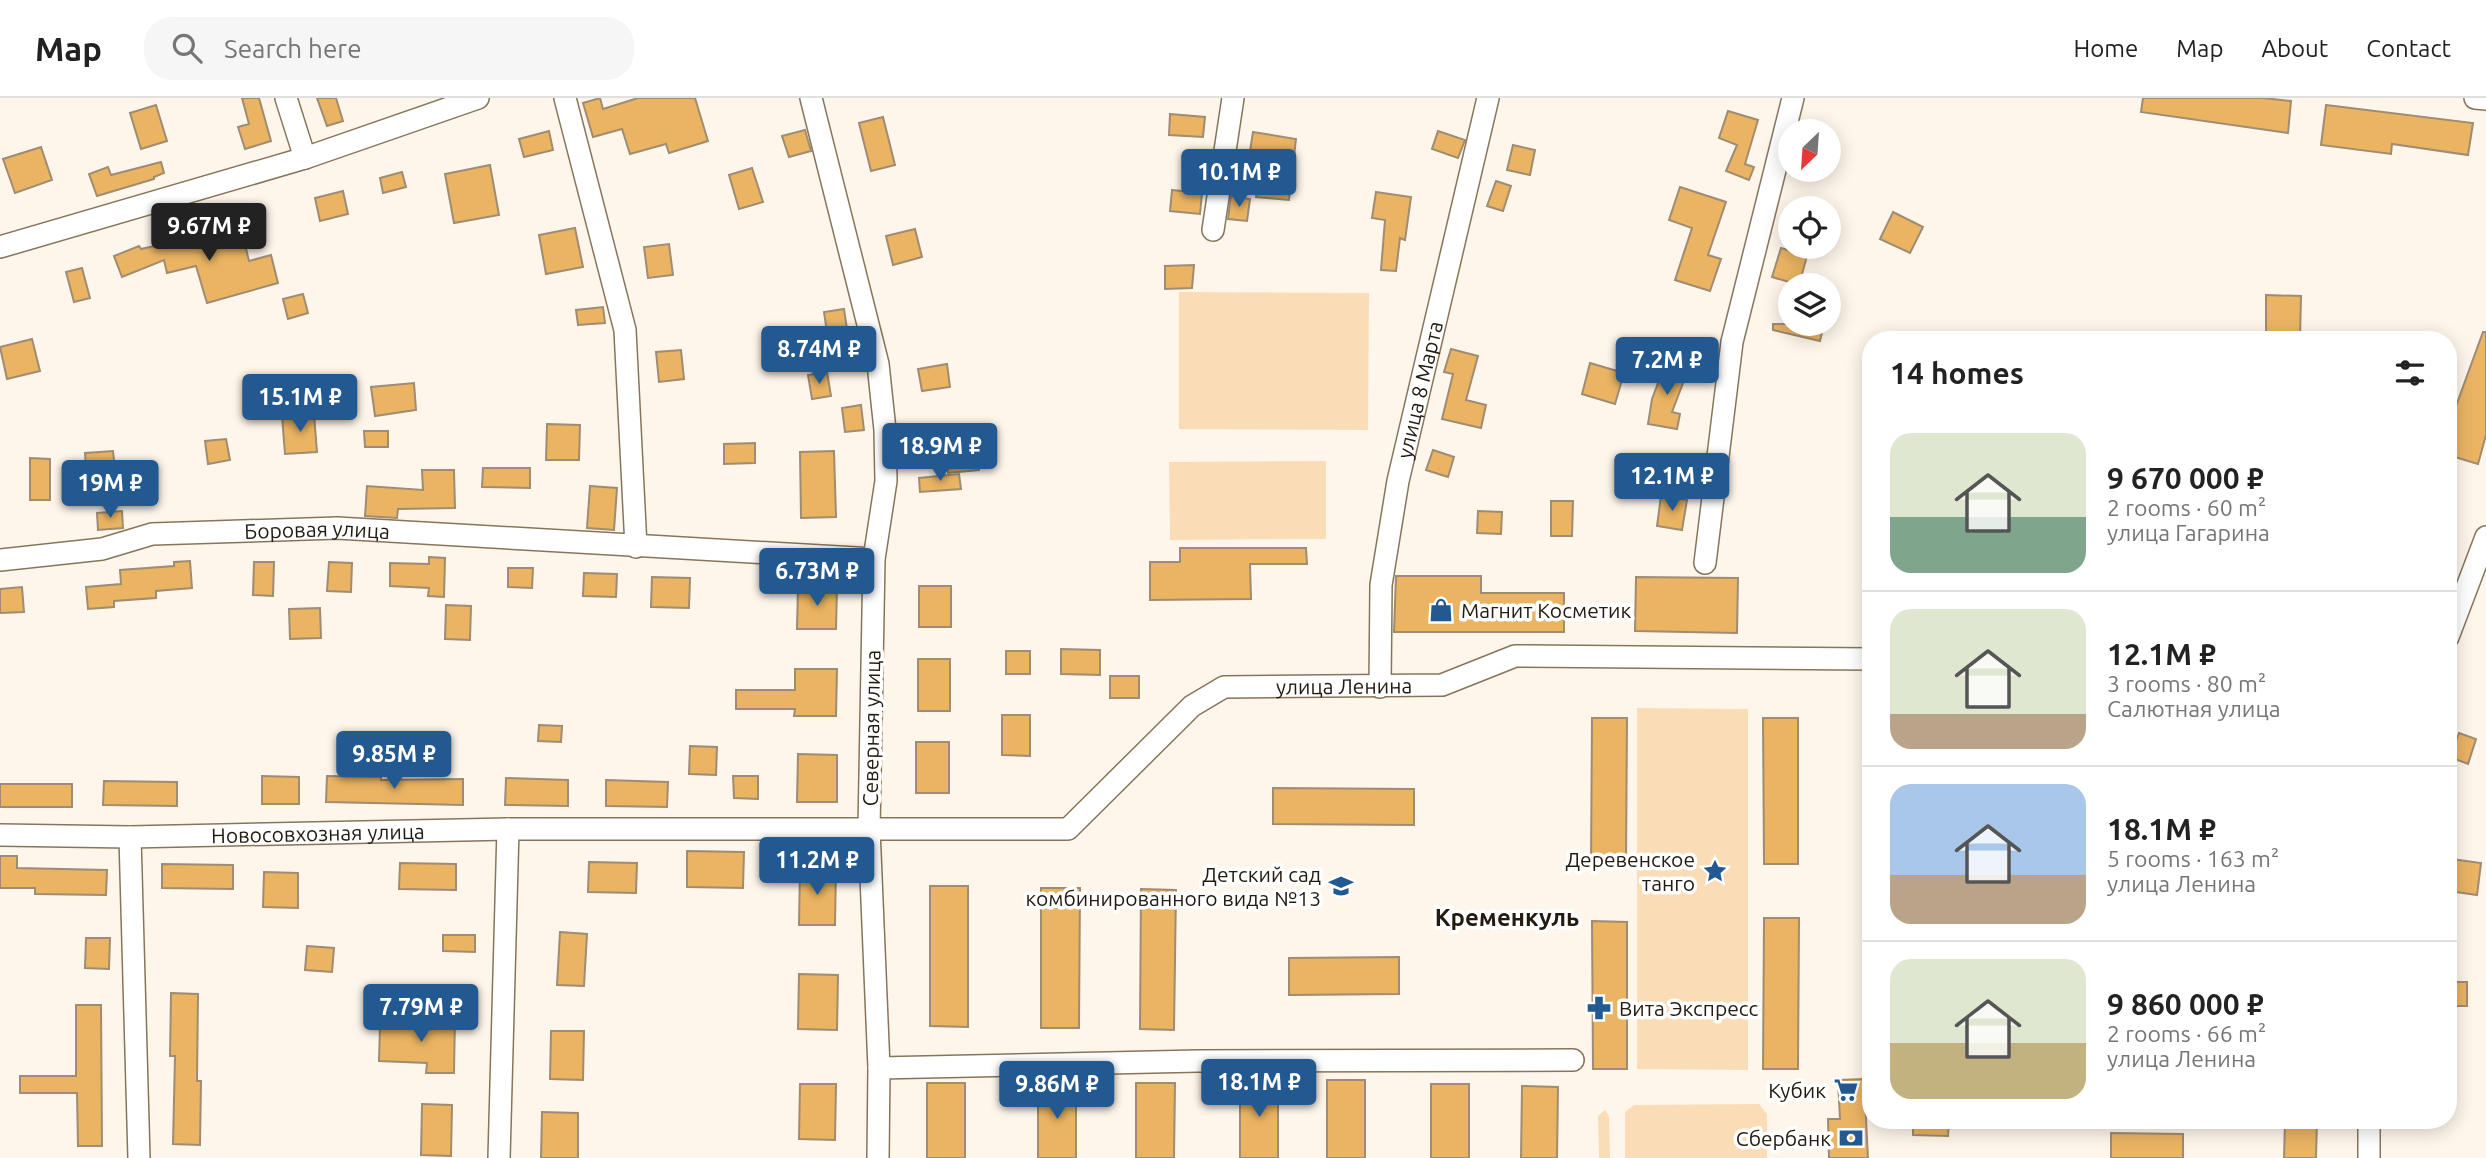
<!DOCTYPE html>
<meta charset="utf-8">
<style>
:root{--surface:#fff;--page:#f6f6f6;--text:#222;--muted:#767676;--line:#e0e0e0;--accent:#225991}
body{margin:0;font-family:Ubuntu,sans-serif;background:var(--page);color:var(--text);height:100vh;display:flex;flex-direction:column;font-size:26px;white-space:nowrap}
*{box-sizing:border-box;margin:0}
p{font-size:23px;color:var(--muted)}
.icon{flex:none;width:38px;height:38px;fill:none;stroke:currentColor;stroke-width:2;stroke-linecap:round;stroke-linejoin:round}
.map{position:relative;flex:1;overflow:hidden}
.panel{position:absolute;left:1862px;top:233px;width:595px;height:798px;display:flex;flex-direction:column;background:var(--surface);border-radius:28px;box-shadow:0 4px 18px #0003}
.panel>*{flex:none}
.needle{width:46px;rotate:205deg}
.tools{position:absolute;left:1778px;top:21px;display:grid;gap:14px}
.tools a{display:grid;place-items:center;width:63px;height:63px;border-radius:50%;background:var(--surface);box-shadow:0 4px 18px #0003;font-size:35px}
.price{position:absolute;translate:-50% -60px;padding:0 16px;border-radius:7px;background:var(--accent);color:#fff;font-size:23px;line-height:46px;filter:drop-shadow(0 2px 4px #0008)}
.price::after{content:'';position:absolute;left:50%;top:42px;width:21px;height:16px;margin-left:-10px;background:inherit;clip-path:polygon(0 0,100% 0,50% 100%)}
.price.active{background:#222;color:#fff}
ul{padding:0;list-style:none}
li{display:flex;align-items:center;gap:21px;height:175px;padding:0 28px}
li+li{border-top:2px solid var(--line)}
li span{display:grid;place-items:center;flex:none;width:196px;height:140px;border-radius:21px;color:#555}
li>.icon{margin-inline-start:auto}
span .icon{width:84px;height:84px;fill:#fffc;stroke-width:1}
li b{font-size:30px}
h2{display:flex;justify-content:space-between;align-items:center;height:84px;padding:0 28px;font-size:30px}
header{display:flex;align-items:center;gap:42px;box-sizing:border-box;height:98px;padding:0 35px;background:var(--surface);border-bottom:2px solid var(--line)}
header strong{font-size:33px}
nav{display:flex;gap:38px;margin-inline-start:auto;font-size:24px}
.search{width:490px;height:63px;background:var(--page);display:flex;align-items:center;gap:18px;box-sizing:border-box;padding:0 24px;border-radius:28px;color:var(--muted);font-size:26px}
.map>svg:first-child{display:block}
</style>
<header>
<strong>Map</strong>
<div class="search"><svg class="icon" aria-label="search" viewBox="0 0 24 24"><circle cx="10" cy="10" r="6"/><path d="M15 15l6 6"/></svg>Search here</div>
<nav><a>Home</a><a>Map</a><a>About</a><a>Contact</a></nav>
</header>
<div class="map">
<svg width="2486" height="1060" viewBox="0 0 2486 1060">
<rect width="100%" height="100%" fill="#fff6eb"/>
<g fill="#faddb6">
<polygon points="1179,194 1369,195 1368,332 1179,331"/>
<polygon points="1326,363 1326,441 1170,442 1169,364"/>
<polygon points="1637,610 1748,611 1748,972 1637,971"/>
<polygon points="1759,1006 1767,1016 1767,1060 1625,1060 1625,1014 1634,1007"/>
<polygon points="1605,1012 1609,1018 1610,1060 1599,1060 1598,1018"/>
</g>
<g fill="#eab463" stroke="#9f8c72" stroke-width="2">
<polygon points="242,0 259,0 271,43 245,51 238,29 249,26"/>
<polygon points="317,0 336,0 343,23 327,28"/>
<polygon points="600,0 603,11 638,0 695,0 708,43 669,55 666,46 630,56 622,31 593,39 583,5"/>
<polygon points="2143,0 2263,0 2291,3 2288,35 2141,14"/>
<polygon points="156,7 167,43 141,51 130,15"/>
<polygon points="2326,7 2473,25 2468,57 2392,46 2391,56 2321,47"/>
<polygon points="1728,13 1758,22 1745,66 1754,69 1749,82 1726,73 1737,47 1719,40"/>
<polygon points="1170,16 1205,19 1203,39 1169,37"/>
<polygon points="883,19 895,67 871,73 859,25"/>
<polygon points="805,32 811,53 789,59 782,38"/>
<polygon points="549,33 553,52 524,59 519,41"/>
<polygon points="1438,33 1465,42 1458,60 1432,51"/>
<polygon points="1253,34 1296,41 1289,102 1256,99 1261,55 1250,53"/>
<polygon points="1513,47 1535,52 1530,77 1507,72"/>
<polygon points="41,49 52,82 15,95 3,61"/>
<polygon points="161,64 164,75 154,79 154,81 97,98 89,76 108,69 111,77"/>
<polygon points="490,67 499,117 454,125 445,76"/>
<polygon points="752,70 763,104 739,111 729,77"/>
<polygon points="402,74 406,89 383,95 380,80"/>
<polygon points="1496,83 1511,88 1503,113 1487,108"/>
<polygon points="1680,89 1726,104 1708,157 1721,161 1710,193 1675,182 1692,130 1669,122"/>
<polygon points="1172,92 1202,95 1200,116 1170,113"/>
<polygon points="343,93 348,116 320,123 315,100"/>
<polygon points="1376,94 1411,99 1405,142 1400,140 1396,173 1381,172 1385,122 1372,120"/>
<polygon points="1231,98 1250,101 1247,123 1228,121"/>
<polygon points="237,113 249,163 271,157 278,185 207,205 196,168 167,175 164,162 122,179 114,158 139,148 141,151 176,143 178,148 228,140 222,117"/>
<polygon points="1893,114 1923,129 1910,155 1880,141"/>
<polygon points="575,130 583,169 546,176 539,137"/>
<polygon points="915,131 922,159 893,167 886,138"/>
<polygon points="669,146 673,177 648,180 644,149"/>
<polygon points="1781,150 1807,158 1799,187 1772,179"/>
<polygon points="1194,167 1192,190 1165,191 1165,168"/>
<polygon points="82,170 90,200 74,204 66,174"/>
<polygon points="303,196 308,215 288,221 283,201"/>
<polygon points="2266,197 2301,198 2300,242 2266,242"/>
<polygon points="603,209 605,225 578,227 576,212"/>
<polygon points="844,211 848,238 828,241 824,214"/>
<polygon points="1773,226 1824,226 1820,243 1773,232"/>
<polygon points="2483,234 2486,234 2486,337 2478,366 2448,357 2448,330"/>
<polygon points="32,241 40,273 7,281 0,249"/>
<polygon points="1451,251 1478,258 1466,302 1486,307 1481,330 1442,321 1453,276 1444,274"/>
<polygon points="681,252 684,281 659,284 656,254"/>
<polygon points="1666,264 1688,272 1672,314 1680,316 1677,331 1648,326 1652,301"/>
<polygon points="1590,265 1624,275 1615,306 1582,296"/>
<polygon points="947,266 950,289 922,293 918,271"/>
<polygon points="827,274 831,298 812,301 808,277"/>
<polygon points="284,285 285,301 259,303 258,288"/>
<polygon points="414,285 416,312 375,318 371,289"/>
<polygon points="861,307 864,332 845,334 842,310"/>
<polygon points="314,316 317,354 285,356 282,318"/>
<polygon points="547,326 580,327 579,362 546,362"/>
<polygon points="364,333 388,333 388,349 365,349"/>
<polygon points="975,340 979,372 948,375 944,343"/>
<polygon points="226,341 230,362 208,366 205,343"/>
<polygon points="755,345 755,365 724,366 724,346"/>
<polygon points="1433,352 1454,359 1448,379 1426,372"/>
<polygon points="113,353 116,381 87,384 85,355"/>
<polygon points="834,353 836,419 801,420 800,354"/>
<polygon points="30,360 50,361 50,402 30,402"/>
<polygon points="483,370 530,370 530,390 482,389"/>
<polygon points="422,372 454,372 455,410 398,411 397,420 365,418 367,388 423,392"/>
<polygon points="959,376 961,391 920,394 919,380"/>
<polygon points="590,388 617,390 614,432 587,430"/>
<polygon points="1661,398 1687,402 1682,432 1657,428"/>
<polygon points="1551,403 1573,403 1572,438 1551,438"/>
<polygon points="122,413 123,430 98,432 97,415"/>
<polygon points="1478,413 1502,414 1501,436 1477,435"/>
<polygon points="1180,450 1306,450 1307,466 1250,466 1251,501 1150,502 1150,464 1180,464"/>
<polygon points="429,459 445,460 444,499 428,498 429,490 390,488 390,465 429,466"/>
<polygon points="190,463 192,490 156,493 156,500 114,503 114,509 88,511 86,489 121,486 120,472 174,468 174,464"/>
<polygon points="254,464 274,464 273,498 253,497"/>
<polygon points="329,464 352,465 351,494 327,493"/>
<polygon points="508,470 533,470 532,490 508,489"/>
<polygon points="584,475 617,476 616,499 583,498"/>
<polygon points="1396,478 1481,478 1481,495 1564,495 1564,534 1394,534"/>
<polygon points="652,479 690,480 689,510 651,509"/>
<polygon points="1636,479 1738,480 1737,535 1635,533"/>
<polygon points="798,488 837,489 836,531 797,531"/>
<rect x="919" y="488" width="32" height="41"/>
<polygon points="22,489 24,514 0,515 0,491"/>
<polygon points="446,507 471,508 470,542 445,541"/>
<polygon points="320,510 321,540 290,541 289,511"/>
<polygon points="1061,551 1100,552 1100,577 1061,576"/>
<rect x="1006" y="553" width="24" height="23"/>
<rect x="918" y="561" width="32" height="52"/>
<polygon points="795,571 837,571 836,618 794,618 795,611 736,611 736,592 795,592"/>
<rect x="1110" y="578" width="29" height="22"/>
<polygon points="1002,617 1030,617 1030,658 1002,657"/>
<polygon points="1592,620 1627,620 1626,768 1591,768"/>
<polygon points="1763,620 1798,620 1798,766 1764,766"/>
<polygon points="539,627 562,628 561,644 538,643"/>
<polygon points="2459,635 2476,641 2468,666 2450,659"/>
<rect x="916" y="644" width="33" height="51"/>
<polygon points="690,648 717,649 716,677 689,676"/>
<polygon points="798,656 837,657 837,704 797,704"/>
<polygon points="262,678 299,679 299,706 262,706"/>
<polygon points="327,678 381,679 381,682 463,681 463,707 326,704"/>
<polygon points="733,678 758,678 758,701 734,700"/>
<polygon points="506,680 568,682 568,708 505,707"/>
<polygon points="606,682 668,684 667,709 606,708"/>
<polygon points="104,683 177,684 177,708 103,707"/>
<rect x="0" y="686" width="72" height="23"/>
<polygon points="1273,690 1414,691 1414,727 1273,726"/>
<polygon points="687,753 744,754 743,790 687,789"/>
<polygon points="0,758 17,758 17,770 107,772 106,797 35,796 35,790 0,790"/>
<polygon points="2452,761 2481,765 2477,797 2449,793"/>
<polygon points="589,764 637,765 636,795 588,794"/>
<polygon points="400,765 456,766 456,792 399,791"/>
<polygon points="162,766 233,767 233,791 162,790"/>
<polygon points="800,770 836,771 835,827 799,827"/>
<polygon points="264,774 298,775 298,810 263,809"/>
<polygon points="930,788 968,788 968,929 930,928"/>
<polygon points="1041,790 1080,790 1079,930 1041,930"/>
<polygon points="1141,791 1176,792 1174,932 1140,931"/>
<polygon points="1764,820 1799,820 1798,971 1763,971"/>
<polygon points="1592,823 1627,824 1627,971 1593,971"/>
<polygon points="560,834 587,836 584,888 557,887"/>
<polygon points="443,837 475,837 475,854 443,853"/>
<polygon points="86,840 110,840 109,871 85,870"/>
<polygon points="307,848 334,850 332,874 305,872"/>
<polygon points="1399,859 1399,896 1289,897 1289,860"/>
<polygon points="799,876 838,877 837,932 798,931"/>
<rect x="2448" y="884" width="19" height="24"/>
<polygon points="171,895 198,896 197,983 201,983 200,1047 173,1046 175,958 170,958"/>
<polygon points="76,907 101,907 102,1048 78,1048 77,995 20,995 20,978 76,978"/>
<polygon points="427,917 455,918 454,975 426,975 427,965 379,963 380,927 427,928"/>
<polygon points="551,933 584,933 583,982 550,981"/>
<polygon points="1864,981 1868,1060 1829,1060 1828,1021 1840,1021 1838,982"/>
<rect x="1240" y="982" width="38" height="78"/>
<rect x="1327" y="982" width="38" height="78"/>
<rect x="927" y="985" width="38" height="75"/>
<polygon points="1038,985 1076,986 1076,1060 1038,1060"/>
<polygon points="1136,985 1175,985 1174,1060 1136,1060"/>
<polygon points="800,986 836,986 835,1042 799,1041"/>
<rect x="1431" y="986" width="38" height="74"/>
<polygon points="1522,988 1558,989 1557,1060 1521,1060"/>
<polygon points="422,1006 452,1007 451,1058 421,1057"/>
<polygon points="542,1014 578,1015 578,1060 541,1060"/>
<polygon points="1913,1022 1949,1022 1948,1038 1913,1037"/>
<polygon points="2285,1022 2317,1022 2316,1060 2284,1060"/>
<polygon points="2111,1035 2183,1036 2183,1060 2111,1060"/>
</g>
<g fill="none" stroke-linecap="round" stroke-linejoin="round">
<g stroke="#87755b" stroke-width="24">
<g id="minor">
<polyline points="286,0 305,60"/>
<polyline points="565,0 625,232 636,449"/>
<polyline points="811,0 878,266 885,332 886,383 874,461 869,731 879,970 878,1060"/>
<polyline points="2475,0 2486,1"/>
<polyline points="1213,132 1233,0"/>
<polyline points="0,149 305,60 478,0"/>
<path id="s1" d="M0 462 102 451 152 436 337 430 874 461"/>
<polyline points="1705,465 1732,244 1793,0"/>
<polyline points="2448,539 2486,439"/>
<path id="s2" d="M1380 589 1381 487 1398 383 1488 0"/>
<path id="s3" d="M0 737 130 739 508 731H1068L1192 608 1224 589 1442 587 1515 558 1871 561"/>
<polyline points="130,739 139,1060"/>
<polyline points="879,970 1198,963 1573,962"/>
<polyline points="499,1060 508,731"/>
<polyline points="2369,1060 2369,1022"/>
</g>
</g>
<use href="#minor" stroke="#fff" stroke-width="21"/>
</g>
<defs>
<g id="shop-bare" transform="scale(1.89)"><path d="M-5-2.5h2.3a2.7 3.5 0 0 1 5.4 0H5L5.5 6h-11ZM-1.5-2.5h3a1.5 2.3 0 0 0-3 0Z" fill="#225991" stroke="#fff" stroke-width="2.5" paint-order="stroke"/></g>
<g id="sight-bare" transform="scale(1.89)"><path d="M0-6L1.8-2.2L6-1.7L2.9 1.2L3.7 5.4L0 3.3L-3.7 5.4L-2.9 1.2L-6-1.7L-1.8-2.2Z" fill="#225991" stroke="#fff" stroke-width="2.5" paint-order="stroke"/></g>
<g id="school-bare" transform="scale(1.89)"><path d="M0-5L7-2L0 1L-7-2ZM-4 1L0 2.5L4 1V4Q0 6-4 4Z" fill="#225991" stroke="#fff" stroke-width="2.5" paint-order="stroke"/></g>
<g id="pharmacy-bare" transform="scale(1.89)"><path d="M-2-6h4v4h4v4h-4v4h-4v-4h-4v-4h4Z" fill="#225991" stroke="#fff" stroke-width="2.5" paint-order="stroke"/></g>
<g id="supermarket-bare" transform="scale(1.89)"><path d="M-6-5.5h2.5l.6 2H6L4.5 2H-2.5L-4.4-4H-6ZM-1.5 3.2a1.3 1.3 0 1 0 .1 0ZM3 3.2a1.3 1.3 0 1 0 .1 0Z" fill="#225991" stroke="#fff" stroke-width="2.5" paint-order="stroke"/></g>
<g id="bank-bare" transform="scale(1.89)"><path d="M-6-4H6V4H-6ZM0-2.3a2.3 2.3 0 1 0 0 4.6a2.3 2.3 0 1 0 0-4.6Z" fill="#225991" stroke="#fff" stroke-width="2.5" paint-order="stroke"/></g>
</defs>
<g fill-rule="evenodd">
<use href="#shop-bare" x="1441" y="512"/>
<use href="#sight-bare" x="1715" y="773"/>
<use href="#school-bare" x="1341" y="788"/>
<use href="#pharmacy-bare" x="1599" y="910"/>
<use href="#supermarket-bare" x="1846" y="992"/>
<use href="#bank-bare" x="1851" y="1040"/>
</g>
<g text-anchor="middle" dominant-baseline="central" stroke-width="7" stroke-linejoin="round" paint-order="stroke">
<g font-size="21" fill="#231b11" stroke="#fff">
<text stroke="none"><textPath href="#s2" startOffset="301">улица 8 Марта</textPath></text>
<text stroke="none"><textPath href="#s1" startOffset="320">Боровая улица</textPath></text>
<text stroke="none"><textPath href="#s3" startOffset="1400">улица Ленина</textPath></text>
<text transform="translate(871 630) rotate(-89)">Северная улица</text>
<text stroke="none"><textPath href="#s3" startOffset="318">Новосовхозная улица</textPath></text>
</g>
<g font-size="21" fill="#231b11" stroke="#fff" text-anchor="end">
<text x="1461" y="512" text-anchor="start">Магнит Косметик</text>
<text x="1695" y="761">Деревенское<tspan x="1695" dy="24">танго</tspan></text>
<text x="1321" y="776">Детский сад<tspan x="1321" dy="24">комбинированного вида №13</tspan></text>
<text x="1619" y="910" text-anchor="start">Вита Экспресс</text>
<text x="1826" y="992">Кубик</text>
<text x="1831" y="1040">Сбербанк</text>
</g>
<g font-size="24" font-weight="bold" fill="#231b11" stroke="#fff">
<text x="1507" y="819">Кременкуль</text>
</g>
</g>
</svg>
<div class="tools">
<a><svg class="needle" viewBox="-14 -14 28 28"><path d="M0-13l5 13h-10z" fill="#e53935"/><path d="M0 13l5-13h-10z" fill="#767676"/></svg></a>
<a><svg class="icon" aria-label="locate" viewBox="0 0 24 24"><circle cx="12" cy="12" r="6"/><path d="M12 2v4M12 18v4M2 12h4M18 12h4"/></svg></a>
<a><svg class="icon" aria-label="layers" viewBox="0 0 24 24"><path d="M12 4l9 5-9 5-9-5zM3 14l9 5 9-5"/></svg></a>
</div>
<b class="price" style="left:1239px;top:111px">10.1M ₽</b>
<b class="price active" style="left:209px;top:165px">9.67M ₽</b>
<b class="price" style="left:819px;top:288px">8.74M ₽</b>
<b class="price" style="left:1667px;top:299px">7.2M ₽</b>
<b class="price" style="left:300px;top:336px">15.1M ₽</b>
<b class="price" style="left:940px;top:385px">18.9M ₽</b>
<b class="price" style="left:1672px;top:415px">12.1M ₽</b>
<b class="price" style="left:110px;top:422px">19M ₽</b>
<b class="price" style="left:817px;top:510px">6.73M ₽</b>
<b class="price" style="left:394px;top:693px">9.85M ₽</b>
<b class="price" style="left:817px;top:799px">11.2M ₽</b>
<b class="price" style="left:421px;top:946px">7.79M ₽</b>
<b class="price" style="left:1259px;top:1021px">18.1M ₽</b>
<b class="price" style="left:1057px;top:1023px">9.86M ₽</b>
<section class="panel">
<h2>14 homes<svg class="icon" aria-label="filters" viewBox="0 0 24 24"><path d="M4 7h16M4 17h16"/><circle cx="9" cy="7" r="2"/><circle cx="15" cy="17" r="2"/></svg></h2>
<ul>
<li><span style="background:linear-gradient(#dfe7d0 60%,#7fa58c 0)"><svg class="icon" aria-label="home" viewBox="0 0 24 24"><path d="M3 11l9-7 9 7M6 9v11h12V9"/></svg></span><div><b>9 670 000 ₽</b><p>2 rooms · 60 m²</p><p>улица Гагарина</p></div></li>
<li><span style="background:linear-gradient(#dfe7d0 75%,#b9a48a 0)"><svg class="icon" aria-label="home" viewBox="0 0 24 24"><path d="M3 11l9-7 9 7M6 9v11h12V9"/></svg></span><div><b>12.1M ₽</b><p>3 rooms · 80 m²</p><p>Салютная улица</p></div></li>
<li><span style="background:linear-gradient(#a9c7e8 65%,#b9a48a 0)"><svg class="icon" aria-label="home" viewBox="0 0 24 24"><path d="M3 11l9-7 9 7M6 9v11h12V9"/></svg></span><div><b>18.1M ₽</b><p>5 rooms · 163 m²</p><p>улица Ленина</p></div></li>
<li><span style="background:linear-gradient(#dfe7d0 60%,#c2b280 0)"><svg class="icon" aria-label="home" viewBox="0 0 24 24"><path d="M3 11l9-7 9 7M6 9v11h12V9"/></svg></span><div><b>9 860 000 ₽</b><p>2 rooms · 66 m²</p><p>улица Ленина</p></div></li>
</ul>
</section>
</div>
